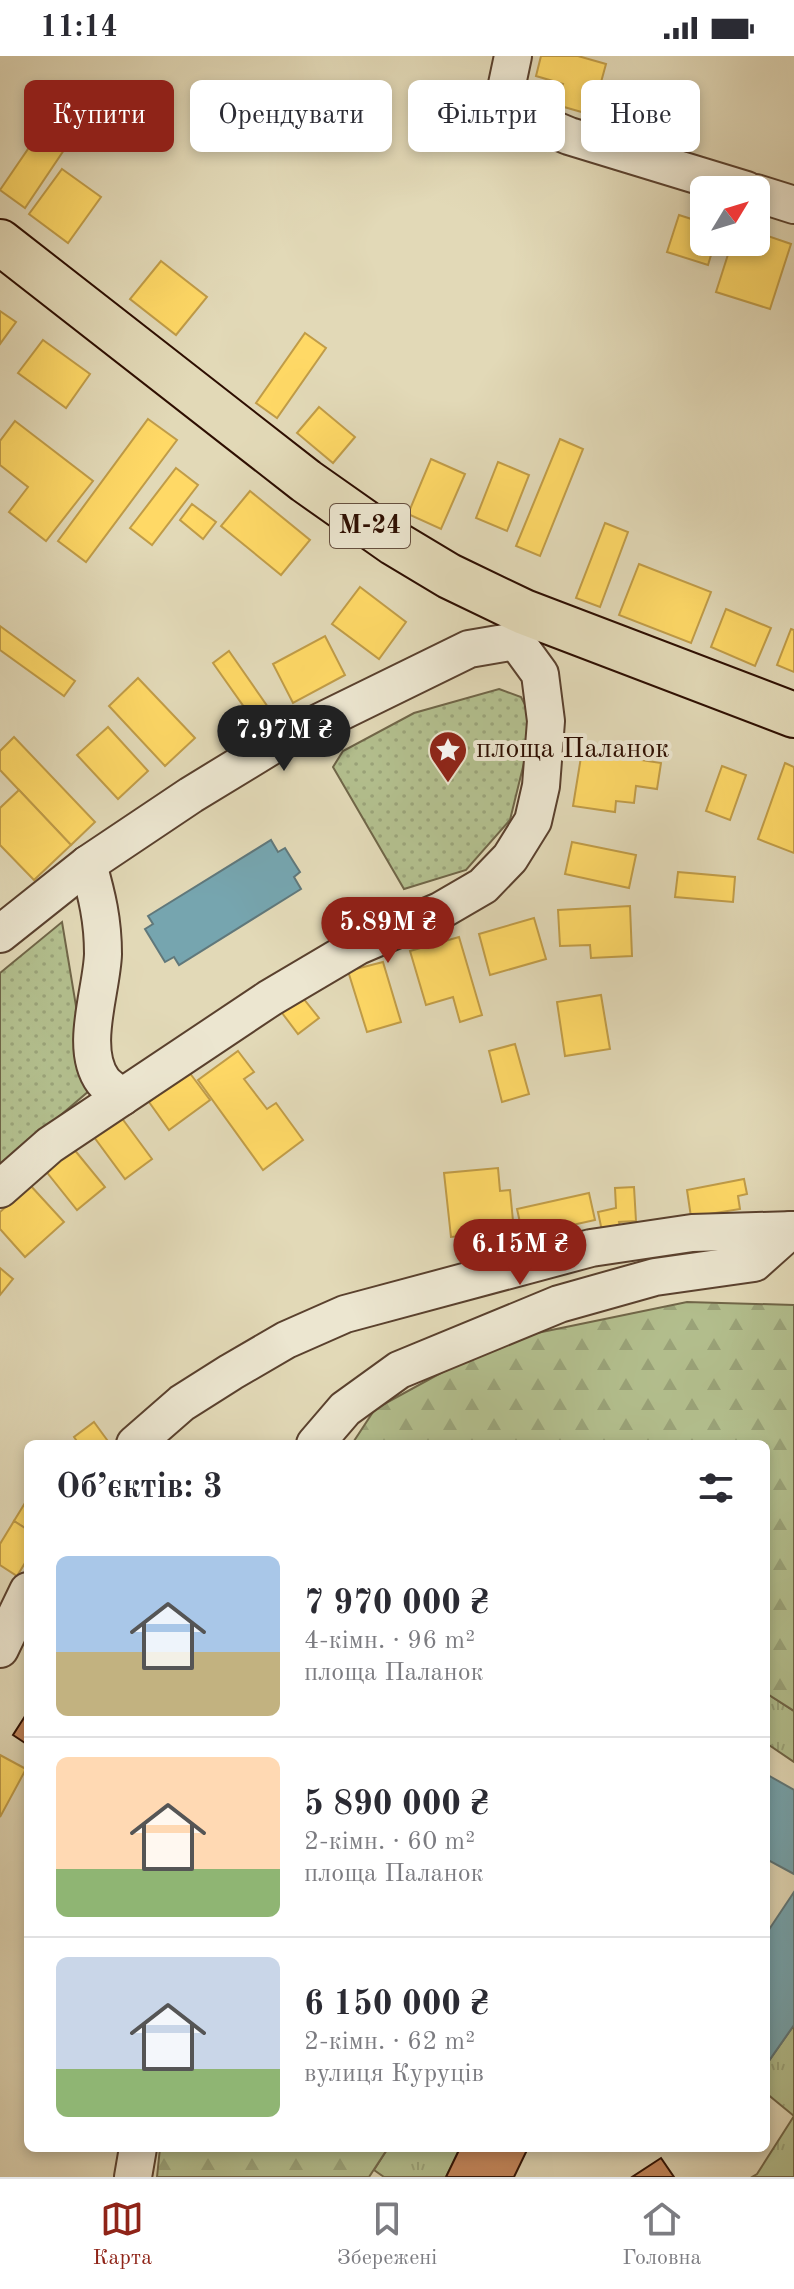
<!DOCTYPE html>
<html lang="uk">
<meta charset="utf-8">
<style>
:root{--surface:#fff;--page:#f2f2f3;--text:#2b2b33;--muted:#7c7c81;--line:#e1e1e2;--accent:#8f2418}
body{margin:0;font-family:"Old Standard TT",serif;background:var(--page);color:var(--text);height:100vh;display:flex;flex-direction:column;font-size:30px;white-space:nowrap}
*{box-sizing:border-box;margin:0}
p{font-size:26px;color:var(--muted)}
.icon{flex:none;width:44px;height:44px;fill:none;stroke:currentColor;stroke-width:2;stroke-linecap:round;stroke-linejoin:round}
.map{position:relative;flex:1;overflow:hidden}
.panel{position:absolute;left:24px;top:1384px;width:746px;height:712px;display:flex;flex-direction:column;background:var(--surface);border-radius:12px;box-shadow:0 4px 12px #0003}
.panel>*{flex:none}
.top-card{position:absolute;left:24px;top:24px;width:746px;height:72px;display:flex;gap:16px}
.needle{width:52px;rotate:52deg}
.controls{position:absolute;left:690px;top:120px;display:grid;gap:16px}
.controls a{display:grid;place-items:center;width:80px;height:80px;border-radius:12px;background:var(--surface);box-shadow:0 4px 12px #0003;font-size:40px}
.price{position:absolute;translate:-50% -68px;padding:0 18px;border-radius:28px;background:var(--accent);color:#fff;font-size:26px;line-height:52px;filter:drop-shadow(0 2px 4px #0008)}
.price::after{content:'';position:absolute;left:50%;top:48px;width:24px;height:18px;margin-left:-12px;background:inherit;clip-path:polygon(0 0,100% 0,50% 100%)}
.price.current{background:#222;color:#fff}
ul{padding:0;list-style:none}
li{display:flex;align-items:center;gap:24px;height:200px;padding:0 32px}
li+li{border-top:2px solid var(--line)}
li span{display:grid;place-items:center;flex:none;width:224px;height:160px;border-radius:12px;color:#555}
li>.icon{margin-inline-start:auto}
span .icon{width:96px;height:96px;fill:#fffc;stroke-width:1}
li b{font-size:34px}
h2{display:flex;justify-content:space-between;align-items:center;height:96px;padding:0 32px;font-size:34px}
.pill{padding:0 28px;border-radius:12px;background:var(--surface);box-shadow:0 4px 12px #0003;font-size:28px;line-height:72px}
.pill.current{background:var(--accent);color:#fff}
.status{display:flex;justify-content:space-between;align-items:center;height:56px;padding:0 40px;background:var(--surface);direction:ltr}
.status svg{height:22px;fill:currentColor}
.menu{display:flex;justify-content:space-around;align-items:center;height:112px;border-top:2px solid var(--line);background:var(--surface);font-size:22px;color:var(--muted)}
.menu a{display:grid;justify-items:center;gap:4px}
.menu .current{color:var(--accent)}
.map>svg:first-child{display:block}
</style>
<div class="status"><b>11:14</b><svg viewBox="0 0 49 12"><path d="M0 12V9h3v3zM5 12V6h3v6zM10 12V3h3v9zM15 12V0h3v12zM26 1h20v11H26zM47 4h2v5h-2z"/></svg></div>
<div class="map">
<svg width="794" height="2121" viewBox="0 0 794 2121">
<defs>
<pattern id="grass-tufts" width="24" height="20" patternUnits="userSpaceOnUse" patternTransform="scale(2)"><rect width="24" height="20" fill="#b3bf8e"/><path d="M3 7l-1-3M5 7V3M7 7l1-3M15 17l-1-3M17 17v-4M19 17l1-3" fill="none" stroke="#9aa379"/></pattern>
<pattern id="forest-firs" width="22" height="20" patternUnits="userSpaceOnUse" patternTransform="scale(2)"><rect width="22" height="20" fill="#b3bf8e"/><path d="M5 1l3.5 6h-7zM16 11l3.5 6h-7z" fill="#9aa379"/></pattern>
<pattern id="park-dots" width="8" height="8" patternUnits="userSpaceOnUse" patternTransform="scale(2)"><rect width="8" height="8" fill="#b3bf8e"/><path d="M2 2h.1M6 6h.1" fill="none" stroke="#9aa379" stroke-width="1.8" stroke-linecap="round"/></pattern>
</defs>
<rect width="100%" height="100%" fill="#e2d9b7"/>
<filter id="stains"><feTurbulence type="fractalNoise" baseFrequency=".0025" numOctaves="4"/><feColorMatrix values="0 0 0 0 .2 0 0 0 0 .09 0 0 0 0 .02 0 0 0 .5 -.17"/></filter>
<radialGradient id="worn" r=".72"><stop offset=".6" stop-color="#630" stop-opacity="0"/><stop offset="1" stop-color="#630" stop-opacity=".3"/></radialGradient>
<g fill="url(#grass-tufts)" stroke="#706648" stroke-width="2">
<polygon points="766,1637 794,1655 794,1706 766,1687"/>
<polygon points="794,1969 794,2121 752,2121 757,2118 794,2060 766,2037 766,2009"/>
<polygon points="388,2092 460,2092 446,2121 384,2121 374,2114"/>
</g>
<g fill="url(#forest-firs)" stroke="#706648" stroke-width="2">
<polygon points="687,1246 794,1249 794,1655 766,1637 766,1388 352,1388 375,1353 470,1301 537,1277"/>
<polygon points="160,2092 388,2092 369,2121 157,2121"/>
</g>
<g fill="url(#park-dots)" stroke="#706648" stroke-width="2">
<polygon points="499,633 521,641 534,666 510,764 466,814 404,833 333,711 343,695 414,657"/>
<polygon points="62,866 90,1034 0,1111 0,917"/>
</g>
<g fill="#ffd966" stroke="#c09c48" stroke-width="2">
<polygon points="541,0 578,0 606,8 592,59 557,49 563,28 536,20"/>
<polygon points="41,74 66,91 25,152 0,134"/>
<polygon points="62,113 101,141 68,187 29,158"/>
<polygon points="679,159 704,167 704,186 715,186 708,209 667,196"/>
<polygon points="756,176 791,188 770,253 716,236 732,186 756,186"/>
<polygon points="161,205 207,241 176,279 130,243"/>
<polygon points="0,255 16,266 0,288"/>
<polygon points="305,277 326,292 277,362 256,347"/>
<polygon points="43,284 90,318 66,352 18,317"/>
<polygon points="319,351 355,381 333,407 297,377"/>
<polygon points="148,363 177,384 86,506 58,485"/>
<polygon points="15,365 93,425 46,485 9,456 28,431 0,409 0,385"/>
<polygon points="560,383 583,393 540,500 516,490"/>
<polygon points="431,403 465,418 441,473 408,458"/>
<polygon points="498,406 529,419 507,475 476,462"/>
<polygon points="176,412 198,429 152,489 130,472"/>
<polygon points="250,435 310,484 281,519 221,470"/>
<polygon points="192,448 216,466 203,483 180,464"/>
<polygon points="605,467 628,476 600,551 576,542"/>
<polygon points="639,508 711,536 691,587 619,559"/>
<polygon points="360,531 406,566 379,603 332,568"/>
<polygon points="726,553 771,572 755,610 711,591"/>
<polygon points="0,570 75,625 64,640 0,594"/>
<polygon points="791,573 794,574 794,616 777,609"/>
<polygon points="325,580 345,619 293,647 273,608"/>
<polygon points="229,595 270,654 254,665 213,607"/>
<polygon points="138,622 195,682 165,710 109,650"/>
<polygon points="108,671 148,715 118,743 77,699"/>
<polygon points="14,681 95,766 71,789 0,714 0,695"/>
<polygon points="582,695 661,707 657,733 636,730 634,747 616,745 615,756 573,750"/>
<polygon points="785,707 794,711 794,797 758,783"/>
<polygon points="722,710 746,719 730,764 706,755"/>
<polygon points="19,734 71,789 34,824 0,789 0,752"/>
<polygon points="572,786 636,799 629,832 565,818"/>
<polygon points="678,816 735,821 733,846 675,841"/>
<polygon points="630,850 632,900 591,902 590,889 560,890 558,854"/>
<polygon points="534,862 546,903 490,919 479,878"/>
<polygon points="459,881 482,959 460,966 453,941 426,949 410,895"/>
<polygon points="383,906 401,966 367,976 348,915"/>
<polygon points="299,937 319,962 298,978 279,953"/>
<polygon points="601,939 610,993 565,1000 557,946"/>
<polygon points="515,988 529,1038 502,1046 489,995"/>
<polygon points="238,995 254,1016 244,1023 267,1053 276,1047 303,1084 263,1114 198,1024"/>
<polygon points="189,1016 210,1044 169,1074 149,1046"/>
<polygon points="121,1061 152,1103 125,1123 94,1081"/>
<polygon points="73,1092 105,1131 77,1154 45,1114"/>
<polygon points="498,1112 500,1135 510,1134 514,1175 451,1181 444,1117"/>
<polygon points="744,1123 747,1138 738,1140 740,1153 691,1161 687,1134"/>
<polygon points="30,1129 64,1166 25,1201 0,1173 0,1156"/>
<polygon points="634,1131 636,1165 619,1166 621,1176 603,1180 598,1156 616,1152 615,1132"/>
<polygon points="589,1137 595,1164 523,1180 517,1153"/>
<polygon points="0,1212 13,1223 0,1239"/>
<polygon points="94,1366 110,1388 79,1388 74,1381"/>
<polygon points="28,1442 28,1474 14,1465"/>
<polygon points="14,1465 28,1474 28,1502 17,1520 0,1509 0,1488"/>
<polygon points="0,1699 26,1713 0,1761"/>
</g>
<g fill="#76a5af" stroke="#60787b" stroke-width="2">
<polygon points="271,784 278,796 285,792 293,805 300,816 294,821 301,833 179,909 174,901 165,906 145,873 153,868 148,860"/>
<polygon points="766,1718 794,1734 794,1818 766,1803"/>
<polygon points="794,1836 794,1969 766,2009 766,1878"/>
</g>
<g fill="#c5865b" stroke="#2d0e01" stroke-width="2">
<polygon points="27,1657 28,1658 28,1689 13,1679"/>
<polygon points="460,2092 528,2092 514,2121 446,2121"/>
<polygon points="661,2102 674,2121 632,2121"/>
</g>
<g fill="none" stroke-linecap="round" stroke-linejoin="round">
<g stroke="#5a412e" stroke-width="40">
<g id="street">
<polyline points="513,0 506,33 528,63 569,80 746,134"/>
<polyline points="756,137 794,149"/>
<path d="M88 808C97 840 103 864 103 898 102 934 79 993 103 1025 108 1031 116 1036 122 1041"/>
<polyline points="0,878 88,808 191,739 273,689 469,593 516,585 522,562"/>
<polyline points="0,1133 50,1089 270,942 358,890 440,855 483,830 510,802 533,765 541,730 546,665 540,618 516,585"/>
<polyline points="135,1388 182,1347 231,1316 286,1284 345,1258 591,1192 692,1177 794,1174"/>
<polyline points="315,1388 345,1353 399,1314 559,1248 655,1221 754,1207 791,1174"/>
<polyline points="0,1593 28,1535"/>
<polyline points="133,2121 138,2092"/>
</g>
</g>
<g stroke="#2d0e01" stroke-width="48">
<polyline id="highway" points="0,186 306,425 394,487 449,520 524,556 794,659"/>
</g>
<use href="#street" stroke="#ece6d0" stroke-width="36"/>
<use href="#highway" stroke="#e2d9b7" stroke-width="44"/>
</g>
<defs>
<g id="sight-pin" transform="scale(2)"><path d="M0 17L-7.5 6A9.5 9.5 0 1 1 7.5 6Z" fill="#8f2418" stroke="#ece6d0"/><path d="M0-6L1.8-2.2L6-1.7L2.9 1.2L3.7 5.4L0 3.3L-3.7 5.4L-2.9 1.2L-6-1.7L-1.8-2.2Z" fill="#fff"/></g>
</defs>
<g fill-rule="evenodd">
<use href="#sight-pin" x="448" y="694"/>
</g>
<g text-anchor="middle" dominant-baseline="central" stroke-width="8" stroke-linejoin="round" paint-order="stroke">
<rect fill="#ece6d0" stroke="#664f3f" stroke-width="2" x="330" y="448" width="80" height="44" rx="6"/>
<g font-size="26" font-weight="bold" fill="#2d0e01">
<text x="370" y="470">М-24</text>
</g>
<g font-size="28" fill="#2d0e01" stroke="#ece6d0" text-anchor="start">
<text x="476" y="694">площа Паланок</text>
</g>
</g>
<rect width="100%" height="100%" filter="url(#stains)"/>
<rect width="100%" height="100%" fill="url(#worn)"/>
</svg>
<div class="controls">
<a><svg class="needle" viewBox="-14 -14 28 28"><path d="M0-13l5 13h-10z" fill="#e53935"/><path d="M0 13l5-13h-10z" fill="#7c7c81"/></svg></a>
</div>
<b class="price current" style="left:284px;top:717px">7.97M ₴</b>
<b class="price" style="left:388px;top:909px">5.89M ₴</b>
<b class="price" style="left:520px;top:1231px">6.15M ₴</b>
<div class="top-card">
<a class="pill current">Купити</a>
<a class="pill">Орендувати</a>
<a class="pill">Фільтри</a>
<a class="pill">Нове</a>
</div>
<section class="panel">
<h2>Об’єктів: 3<svg class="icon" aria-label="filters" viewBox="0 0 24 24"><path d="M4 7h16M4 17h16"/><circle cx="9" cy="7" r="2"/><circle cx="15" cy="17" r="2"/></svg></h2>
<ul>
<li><span style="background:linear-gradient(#a9c7e8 60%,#c2b280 0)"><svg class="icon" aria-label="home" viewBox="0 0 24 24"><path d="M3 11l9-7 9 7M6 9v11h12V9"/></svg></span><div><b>7 970 000 ₴</b><p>4-кімн. · 96 m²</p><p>площа Паланок</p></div></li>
<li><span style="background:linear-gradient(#ffd9b3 70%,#8fb573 0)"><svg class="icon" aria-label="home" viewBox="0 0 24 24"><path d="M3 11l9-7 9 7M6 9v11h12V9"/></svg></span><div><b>5 890 000 ₴</b><p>2-кімн. · 60 m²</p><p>площа Паланок</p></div></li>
<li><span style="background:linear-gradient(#c9d6e8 70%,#8fb573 0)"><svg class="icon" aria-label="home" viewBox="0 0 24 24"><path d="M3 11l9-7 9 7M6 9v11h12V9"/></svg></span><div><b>6 150 000 ₴</b><p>2-кімн. · 62 m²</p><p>вулиця Куруців</p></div></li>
</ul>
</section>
</div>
<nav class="menu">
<a class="current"><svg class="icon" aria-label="map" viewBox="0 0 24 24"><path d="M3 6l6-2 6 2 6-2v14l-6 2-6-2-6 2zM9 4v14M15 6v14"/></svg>Карта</a>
<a><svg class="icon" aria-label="saved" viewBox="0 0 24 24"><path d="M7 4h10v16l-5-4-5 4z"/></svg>Збережені</a>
<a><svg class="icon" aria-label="home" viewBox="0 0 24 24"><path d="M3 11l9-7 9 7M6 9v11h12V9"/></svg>Головна</a>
</nav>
